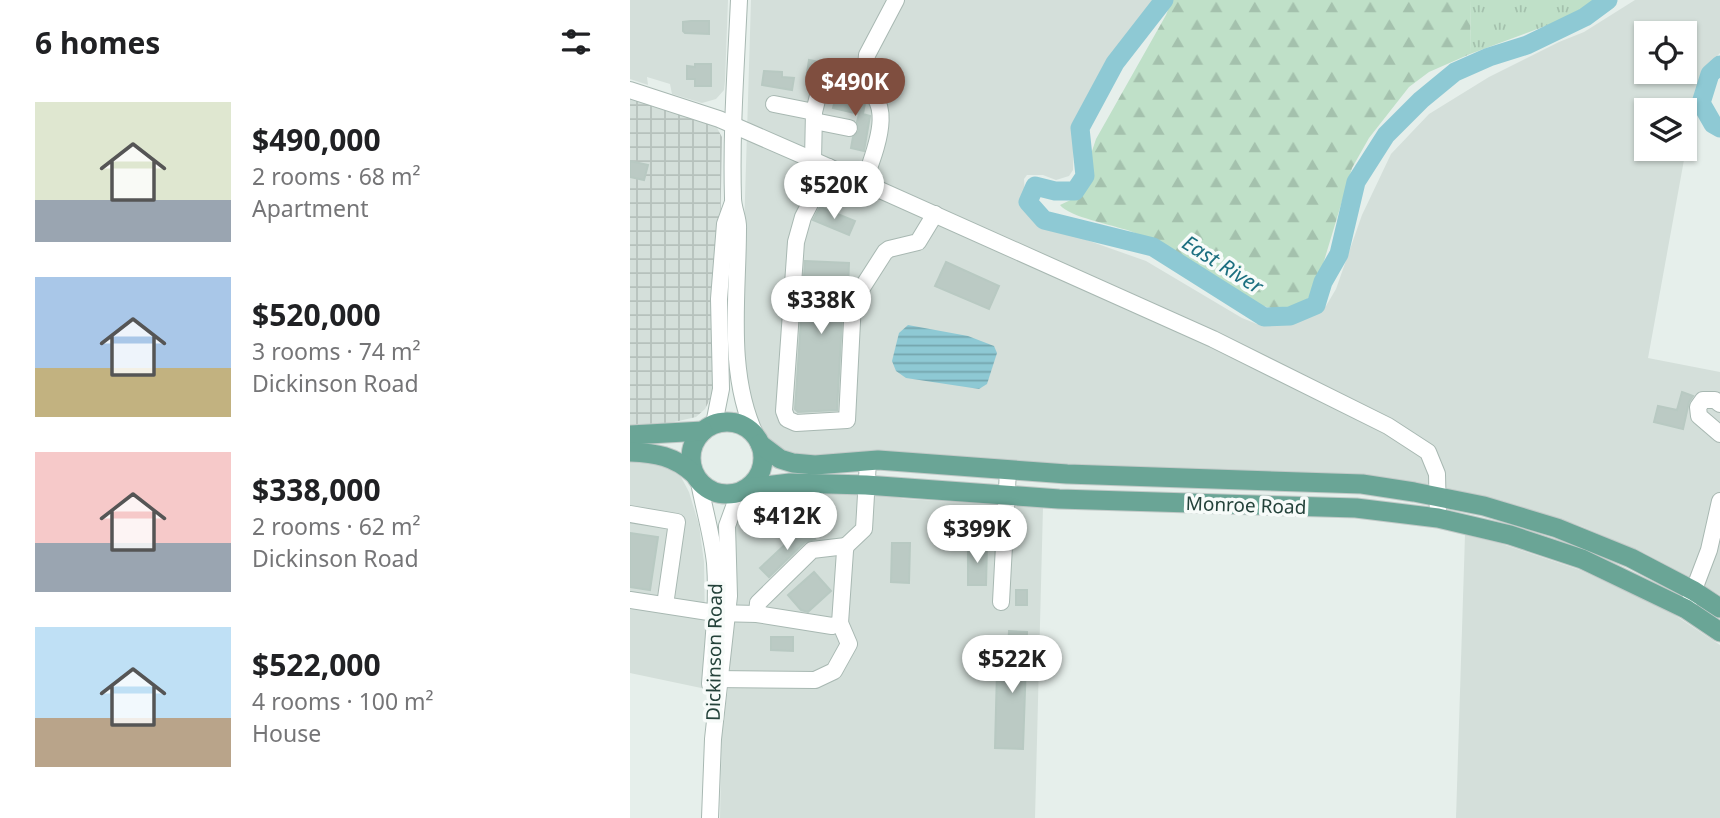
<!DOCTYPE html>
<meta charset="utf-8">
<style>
:root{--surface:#fff;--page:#f2f2f2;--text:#202124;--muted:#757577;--accent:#7f4e3f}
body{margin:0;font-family:"Noto Sans",sans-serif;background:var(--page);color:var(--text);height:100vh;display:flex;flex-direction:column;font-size:26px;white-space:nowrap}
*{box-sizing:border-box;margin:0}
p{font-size:23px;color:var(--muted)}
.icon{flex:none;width:38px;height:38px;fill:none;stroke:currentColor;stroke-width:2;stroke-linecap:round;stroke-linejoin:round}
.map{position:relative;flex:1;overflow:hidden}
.details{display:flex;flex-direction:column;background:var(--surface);width:630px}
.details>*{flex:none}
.controls{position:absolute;left:1004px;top:21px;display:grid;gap:14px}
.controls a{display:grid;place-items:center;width:63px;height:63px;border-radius:0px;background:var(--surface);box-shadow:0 2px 5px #0004;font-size:35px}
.price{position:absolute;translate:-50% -60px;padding:0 16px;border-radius:24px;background:#fff;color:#222;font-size:23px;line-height:46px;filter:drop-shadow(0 2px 4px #0008)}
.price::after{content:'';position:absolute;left:50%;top:42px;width:21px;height:16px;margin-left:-10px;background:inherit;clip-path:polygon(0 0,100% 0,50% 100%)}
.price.on{background:var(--accent);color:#fff}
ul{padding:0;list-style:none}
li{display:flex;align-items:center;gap:21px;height:175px;padding:0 35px}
li span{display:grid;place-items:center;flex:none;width:196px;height:140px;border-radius:0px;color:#555}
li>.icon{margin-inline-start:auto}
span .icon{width:84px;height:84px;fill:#fffc;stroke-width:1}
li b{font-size:30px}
h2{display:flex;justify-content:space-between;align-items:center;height:84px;padding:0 35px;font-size:30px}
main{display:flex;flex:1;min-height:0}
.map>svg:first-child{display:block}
</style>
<main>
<section class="details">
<h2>6 homes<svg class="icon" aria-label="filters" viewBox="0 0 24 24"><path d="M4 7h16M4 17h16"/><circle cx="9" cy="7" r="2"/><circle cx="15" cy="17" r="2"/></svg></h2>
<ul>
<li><span style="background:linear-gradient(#dfe7d0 70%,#9aa5b1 0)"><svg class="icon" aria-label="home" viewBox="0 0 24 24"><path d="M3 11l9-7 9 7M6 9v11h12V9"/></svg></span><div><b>$490,000</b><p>2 rooms · 68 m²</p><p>Apartment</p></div></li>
<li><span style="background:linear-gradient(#a9c7e8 65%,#c2b280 0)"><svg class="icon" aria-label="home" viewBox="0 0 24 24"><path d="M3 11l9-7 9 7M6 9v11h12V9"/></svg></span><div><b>$520,000</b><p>3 rooms · 74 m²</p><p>Dickinson Road</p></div></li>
<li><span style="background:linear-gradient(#f6c9c9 65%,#9aa5b1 0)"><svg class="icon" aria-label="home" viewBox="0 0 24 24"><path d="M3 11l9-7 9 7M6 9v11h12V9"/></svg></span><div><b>$338,000</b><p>2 rooms · 62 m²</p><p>Dickinson Road</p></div></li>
<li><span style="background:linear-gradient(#bfe0f5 65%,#b9a48a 0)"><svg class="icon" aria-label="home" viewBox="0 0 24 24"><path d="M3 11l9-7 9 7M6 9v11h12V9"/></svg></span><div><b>$522,000</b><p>4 rooms · 100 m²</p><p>House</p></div></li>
</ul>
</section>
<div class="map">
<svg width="1090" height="818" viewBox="0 0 1090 818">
<defs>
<pattern id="industrial-grid" width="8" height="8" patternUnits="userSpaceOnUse" patternTransform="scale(1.75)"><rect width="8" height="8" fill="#d4dfda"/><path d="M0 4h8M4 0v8" fill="none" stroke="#b6c1bc"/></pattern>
<pattern id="forest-firs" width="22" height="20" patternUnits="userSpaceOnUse" patternTransform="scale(1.75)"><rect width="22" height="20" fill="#bfe0c8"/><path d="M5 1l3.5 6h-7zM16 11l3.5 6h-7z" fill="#a4c1ad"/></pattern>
<pattern id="park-tufts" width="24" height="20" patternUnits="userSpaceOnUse" patternTransform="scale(1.75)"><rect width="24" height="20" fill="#bfe0c8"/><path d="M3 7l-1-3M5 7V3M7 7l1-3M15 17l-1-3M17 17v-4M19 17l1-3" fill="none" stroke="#a4c1ad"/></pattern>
<pattern id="water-rules" width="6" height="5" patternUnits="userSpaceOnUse" patternTransform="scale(1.75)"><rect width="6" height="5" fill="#8ec9d4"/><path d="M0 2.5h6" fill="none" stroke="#74a5ad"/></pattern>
</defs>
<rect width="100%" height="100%" fill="#e6efeb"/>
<g fill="#d4dfda" fill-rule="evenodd">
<polygon points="0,0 98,0 95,81 94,90 86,99 72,103 42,94 40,84 17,77 18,85 0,79"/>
<path d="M121 0H524L476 67 450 117 444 138 443 170 439 176 426 180 413 175H397L394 179 395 195 402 212 417 226 516 261 612 318 627 324H650L666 321 687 312 696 306 706 289 732 215 761 154 799 114 859 77 929 42 954 32 1005 0H1090V53L1077 67 1068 99 1069 113 1062 116 1018 358 1090 372V595L1016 554 951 526 869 500 790 483 763 480 172 457 154 451 139 441 128 422 118 388 114 361 113 264ZM1017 33H1055V72H1017ZM1017 110H1055V149H1017Z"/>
<polygon points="0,458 28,461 51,477 59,492 69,525 74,562 76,689 0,673"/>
<polygon points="147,492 256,494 274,499 413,507 405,818 90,818 92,727 99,683 104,530 113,505 125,496"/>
<polygon points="835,535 869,543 950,570 1037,610 1090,645 1090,818 826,818"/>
</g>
<polygon fill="url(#industrial-grid)" points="0,96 86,126 92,137 90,245 82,333 84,382 82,395 75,409 66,417 31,425 0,426"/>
<path fill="url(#forest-firs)" d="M542 0H841L840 54 799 72 779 87 739 138 722 168 685 291C669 311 649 312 627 304 586 278 545 248 500 231 483 225 439 217 430 205L449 196 457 188 460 179V157L466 139 536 15Z"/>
<polygon fill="url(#park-tufts)" points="841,0 966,0 934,19 840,54"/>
<polygon fill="url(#water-rules)" points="278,325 338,336 364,346 367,353 357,384 349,389 276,378 266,371 262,361 269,333"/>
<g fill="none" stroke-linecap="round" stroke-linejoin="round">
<g stroke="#8ec9d4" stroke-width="19">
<polyline points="534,0 485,63 450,128 455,176 445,191 425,191 405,186 398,202 414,220 523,247 634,317 660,316 686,305 693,282 709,254 726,182 756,135 791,100 825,72 859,57 897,45 955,17 978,0"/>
<polyline points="1090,65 1080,74 1071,103 1083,124 1090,128"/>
</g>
</g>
<g fill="#bbcac4" stroke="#b8c9c2" stroke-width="2">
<polygon points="61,21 79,21 79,34 55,33 53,31 53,22"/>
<polygon points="179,60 201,64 199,76 189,81 176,79"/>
<polygon points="65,64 81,64 81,86 65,86 65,79 57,79 57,66 65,67"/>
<polygon points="134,71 152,72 152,77 164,78 162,90 132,85"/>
<polygon points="217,94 232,99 235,103 233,114 240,116 234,151 221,148 223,137 229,131 227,122 229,114 203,108 206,96"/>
<polygon points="0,161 18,165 14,180 0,177"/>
<polygon points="190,207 225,221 219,235 183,220"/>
<polygon points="175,261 219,263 218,288 214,288 213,301 207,410 168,412 165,409"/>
<polygon points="316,262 369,286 359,309 305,286"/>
<polygon points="1052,392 1063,396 1059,402 1053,429 1024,422 1028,406 1047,410"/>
<polygon points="174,527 185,539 175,542 139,577 130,568"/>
<polygon points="0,533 28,537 20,590 0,587"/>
<polygon points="262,543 280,543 279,583 261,582"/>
<polygon points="338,546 357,546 356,585 338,585"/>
<polygon points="184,572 201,591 178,612 171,610 158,595"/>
<rect x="386" y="590" width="11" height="15"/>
<polygon points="379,631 397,632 393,749 365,748 367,670 377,670"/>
<polygon points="141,637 163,637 163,651 141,650"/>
</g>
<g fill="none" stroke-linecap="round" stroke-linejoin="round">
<g stroke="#a8b8b2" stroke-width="18">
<g id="minor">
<path d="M109 0C106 66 101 132 103 198 103 209 109 219 108 229 108 296 96 373 126 436"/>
<polyline points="234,88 237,55 266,0"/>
<polyline points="0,90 89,119 183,160 583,339 758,426 798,452 807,474 808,518"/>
<polyline points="144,104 184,112"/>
<polyline points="184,121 219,128"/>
<path d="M183 160 184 112 188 96C197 87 210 81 223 84 271 94 244 153 234 182"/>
<polyline points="199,167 173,217 166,242 154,411 157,419 166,423 217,420 223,302 255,252 259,249 288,242 305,214"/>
<polyline points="1090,404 1085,400 1073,400 1068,407 1069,416 1090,434"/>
<polyline points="84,424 91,389 89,299 95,224 103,202"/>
<path d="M69 482C74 509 82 535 85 563 88 603 83 643 80 684"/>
<polyline points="0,514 47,522 35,605"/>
<polyline points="0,600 85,613 127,614 202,626 210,623 215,551 216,546 234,529 238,461"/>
<polyline points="1060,600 1079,550 1090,501"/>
<polyline points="371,602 378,470"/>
<polyline points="127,614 128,603 182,550 216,546"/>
<polyline points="83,679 185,680 204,671 219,644 210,623"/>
<polyline points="80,818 83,739 99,596 97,526 109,493"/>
</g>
</g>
<g stroke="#c2cac8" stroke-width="21">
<g id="major">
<circle cx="97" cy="458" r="36"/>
<polyline points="0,435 73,431"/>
<polyline points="130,444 150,459 163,463 185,465 248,460 437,474 732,484 784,492 854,506 927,528 1001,558 1064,591 1090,608"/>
<path d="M0 452C26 453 44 456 64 474"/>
<polyline points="118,488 160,483 236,485 429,499 726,508 808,518 880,535 952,559 1056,609 1090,632"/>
</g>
</g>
<use href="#minor" stroke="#fff" stroke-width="16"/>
<use href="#major" stroke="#6aa596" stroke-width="19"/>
</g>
<g text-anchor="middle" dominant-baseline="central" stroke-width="7" stroke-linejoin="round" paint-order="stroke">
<g font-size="19" fill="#24423a" stroke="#f7fbf9">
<text transform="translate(616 505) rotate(2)">Monroe Road</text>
<text transform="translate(84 652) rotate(-89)">Dickinson Road</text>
</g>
<g font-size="21" font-style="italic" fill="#1c6f80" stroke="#f7fbf9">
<text transform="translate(593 264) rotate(32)">East River</text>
</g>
</g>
</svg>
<div class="controls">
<a><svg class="icon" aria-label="locate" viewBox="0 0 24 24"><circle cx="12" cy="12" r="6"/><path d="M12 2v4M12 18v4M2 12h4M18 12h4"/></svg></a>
<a><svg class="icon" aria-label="layers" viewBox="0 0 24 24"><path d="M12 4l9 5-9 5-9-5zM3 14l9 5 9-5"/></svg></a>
</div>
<b class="price on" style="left:225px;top:118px">$490K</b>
<b class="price" style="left:204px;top:221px">$520K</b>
<b class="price" style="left:191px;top:336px">$338K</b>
<b class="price" style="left:157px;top:552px">$412K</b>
<b class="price" style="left:347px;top:565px">$399K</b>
<b class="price" style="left:382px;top:695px">$522K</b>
</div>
</main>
